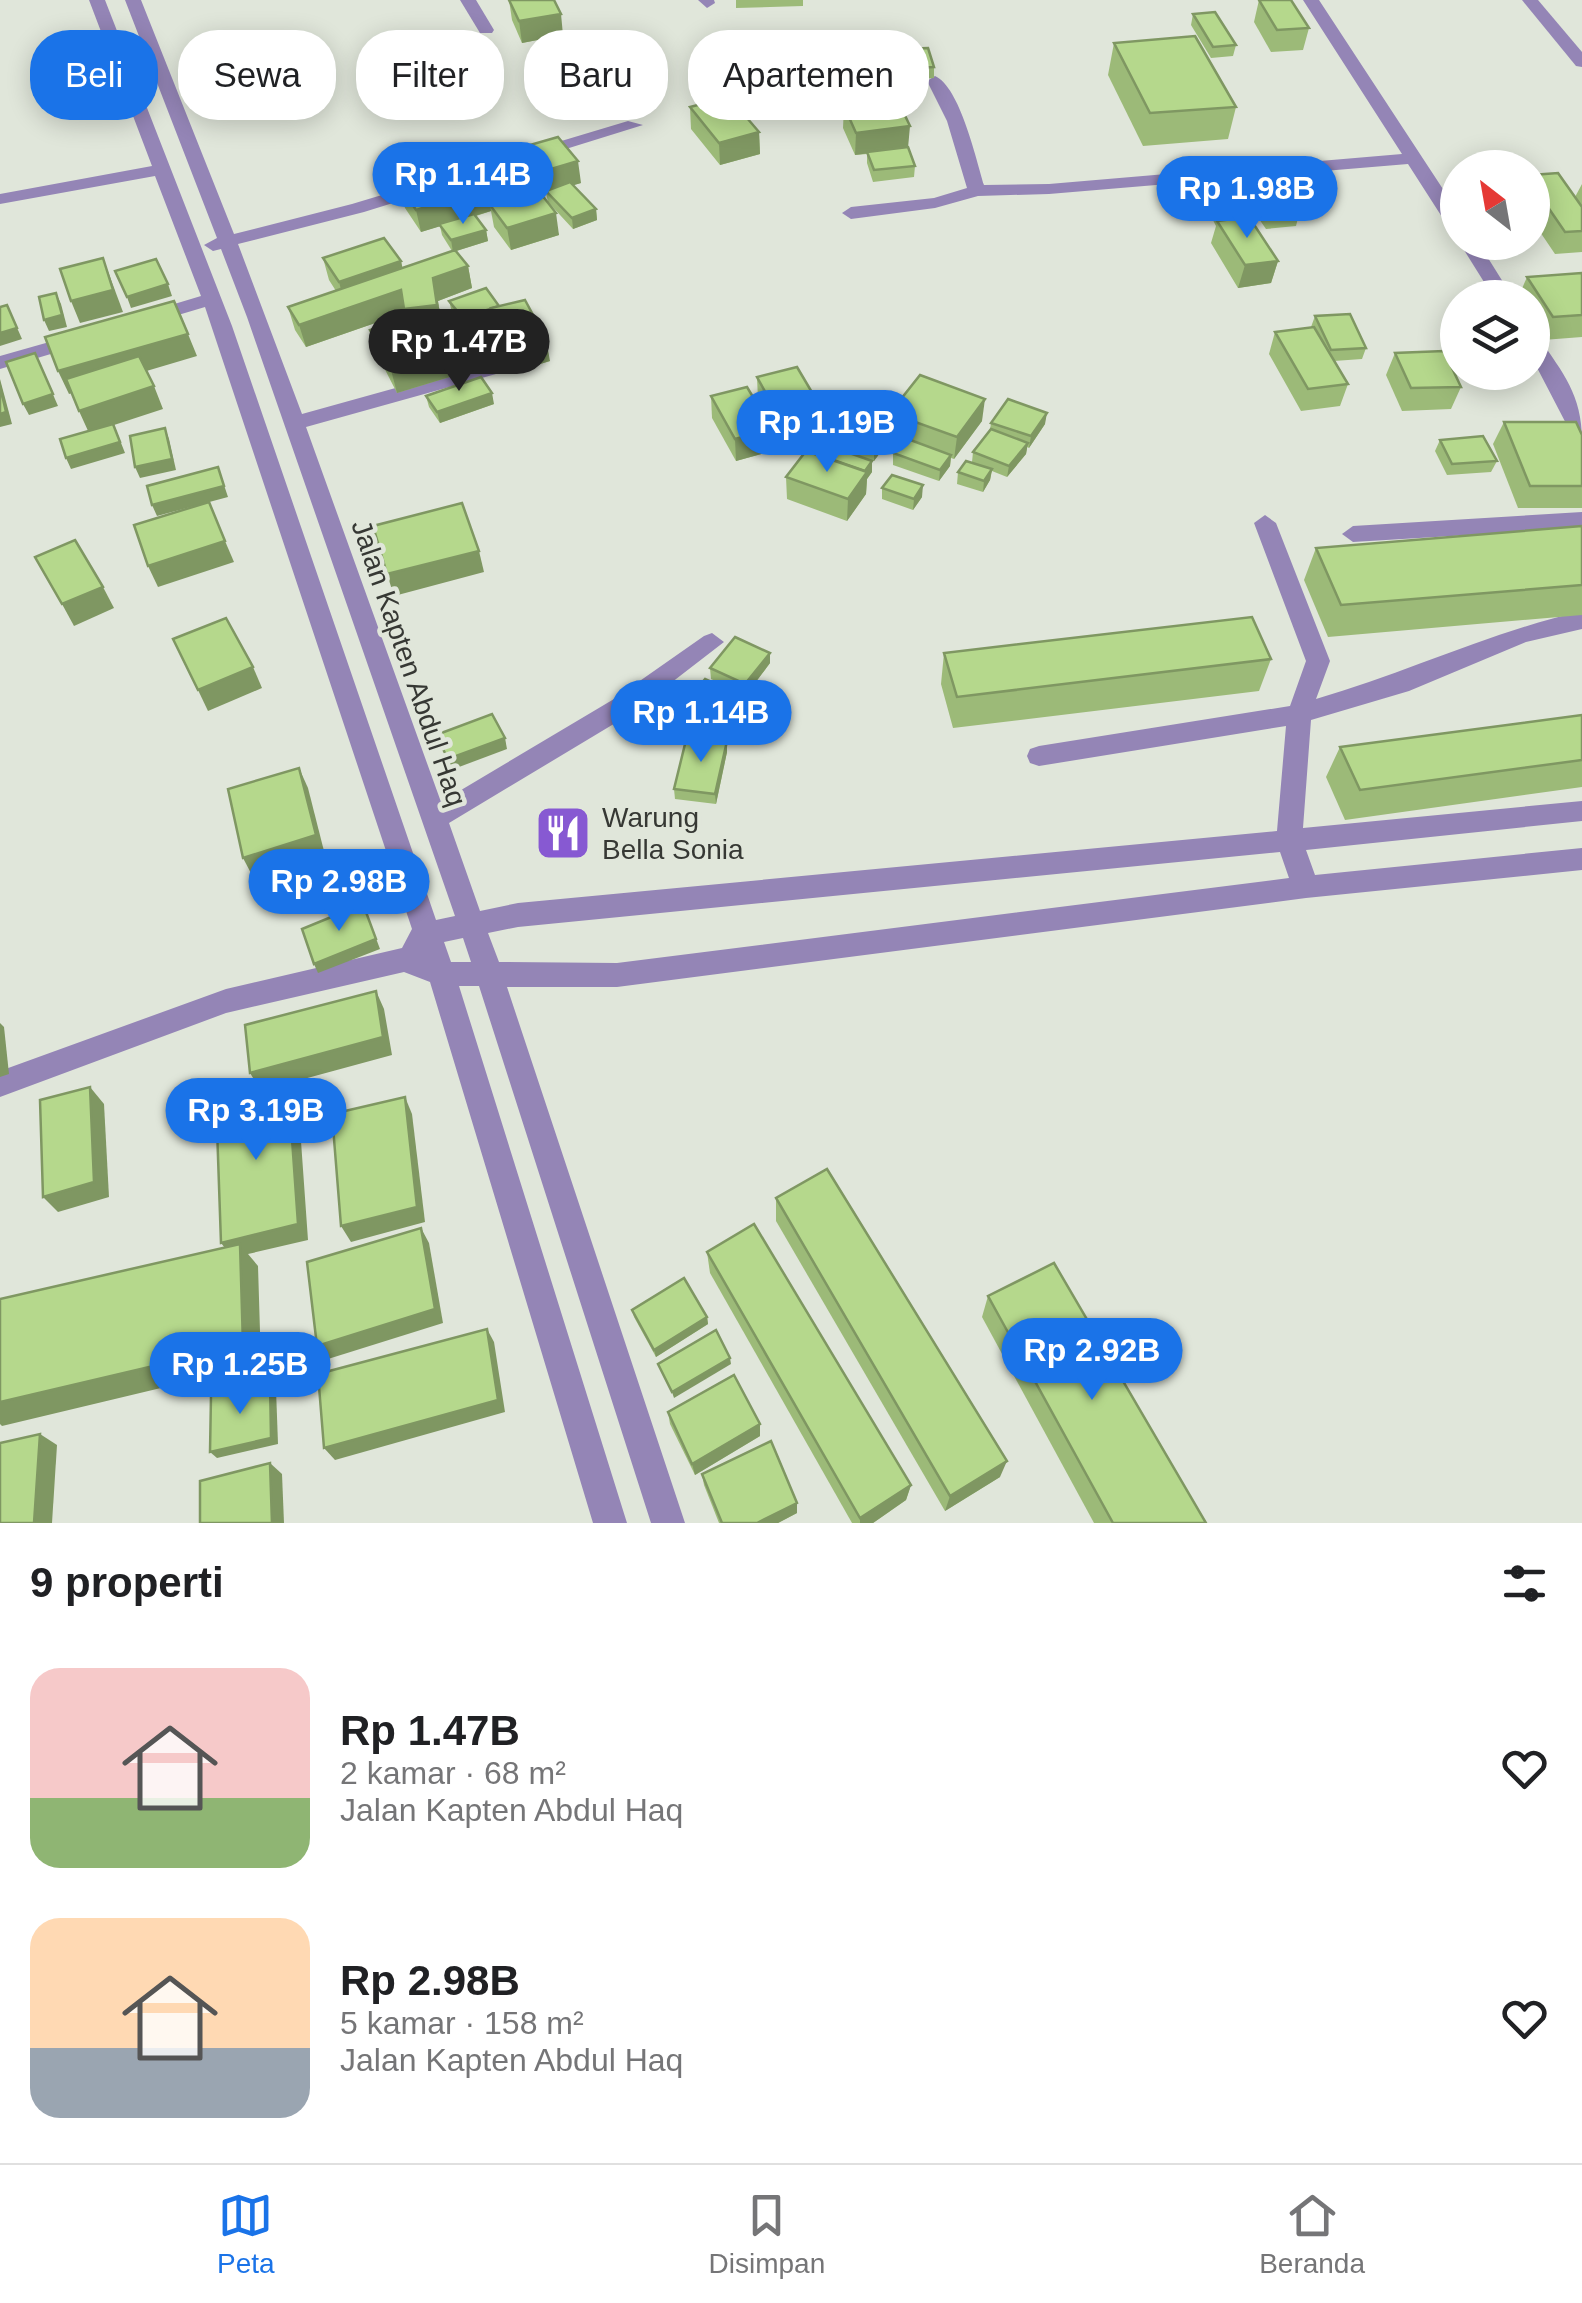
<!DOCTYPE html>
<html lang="id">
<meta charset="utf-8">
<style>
:root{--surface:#fff;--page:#f6f6f6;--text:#202124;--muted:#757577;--line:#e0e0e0;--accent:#1a73e8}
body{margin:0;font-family:Helvetica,sans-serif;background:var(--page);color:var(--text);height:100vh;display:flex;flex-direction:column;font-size:38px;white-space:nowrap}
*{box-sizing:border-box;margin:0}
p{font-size:32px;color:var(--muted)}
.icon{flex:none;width:55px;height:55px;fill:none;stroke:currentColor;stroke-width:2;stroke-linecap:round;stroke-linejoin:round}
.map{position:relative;height:1523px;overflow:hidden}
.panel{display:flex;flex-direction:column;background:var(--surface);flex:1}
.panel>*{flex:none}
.banner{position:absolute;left:30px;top:30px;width:1000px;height:90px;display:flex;gap:20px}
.needle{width:65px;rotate:329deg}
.tools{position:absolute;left:1440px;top:150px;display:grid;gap:20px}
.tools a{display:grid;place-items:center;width:110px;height:110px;border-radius:50%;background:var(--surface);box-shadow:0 5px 25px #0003;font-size:50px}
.price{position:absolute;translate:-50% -85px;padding:0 22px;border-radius:35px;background:var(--accent);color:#fff;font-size:32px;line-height:65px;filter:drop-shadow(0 2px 5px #0008)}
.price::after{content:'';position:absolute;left:50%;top:60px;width:30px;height:22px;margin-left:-15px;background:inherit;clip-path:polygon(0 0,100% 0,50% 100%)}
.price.current{background:#222;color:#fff}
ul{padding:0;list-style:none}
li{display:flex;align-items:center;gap:30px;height:250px;padding:0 30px}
li span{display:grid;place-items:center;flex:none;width:280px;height:200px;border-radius:30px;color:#555}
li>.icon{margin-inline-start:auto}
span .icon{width:120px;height:120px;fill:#fffc;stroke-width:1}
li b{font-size:42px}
h2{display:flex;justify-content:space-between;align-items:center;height:120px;padding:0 30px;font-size:42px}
.pill{padding:0 35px;border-radius:40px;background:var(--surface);box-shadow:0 5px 25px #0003;font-size:35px;line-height:90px}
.pill.current{background:var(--accent);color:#fff}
.tab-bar{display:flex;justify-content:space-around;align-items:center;height:140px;border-top:2px solid var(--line);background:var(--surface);font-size:28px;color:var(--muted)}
.tab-bar a{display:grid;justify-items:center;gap:5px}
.tab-bar .current{color:var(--accent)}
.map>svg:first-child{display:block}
</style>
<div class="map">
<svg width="1582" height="1523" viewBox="0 0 1582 1523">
<rect width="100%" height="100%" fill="#e0e6da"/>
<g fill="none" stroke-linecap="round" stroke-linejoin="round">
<g fill="#9485b6" fill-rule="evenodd">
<path d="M89 0H105L232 326 436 920 455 916 247 317 221 249 213 251 204 245 217 238 125 0H141L234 234 352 204 628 121 643 125 364 212 238 244 302 414 489 362 499 369 496 374 306 427 441 802 614 699 704 636 712 633 724 642 632 713 449 823 480 911 518 903 1277 831 1286 726 1039 766 1030 763 1027 756 1030 749 1039 746 1290 706 1306 661 1254 523 1265 515 1276 523 1330 661 1316 699C1406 673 1491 632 1582 611V629L1526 642 1409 691 1311 720 1303 828 1582 801V821L1306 850 1315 875 1582 848V870L1306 898 617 987H507L685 1523H651L479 986H459L627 1523H593L430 982 404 972 226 1013 0 1097V1071L226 989 402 948 412 929 205 307 148 324 138 318 141 314 201 296 155 176 0 204V194L152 166ZM1280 852 1289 878 617 963 499 962 488 933 518 927ZM463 938 471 962H451L444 942Z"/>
<polygon points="460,0 476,0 494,30 492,33 480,33"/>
<polygon points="698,0 714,0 715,3 707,8"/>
<path d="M1303 0H1319L1458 212V232L1451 231 1408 164 1049 194 978 196 935 208 851 219 842 213 851 207 934 198 967 188 947 121 927 81 935 76C960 87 976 159 984 185L1049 184 1402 154Z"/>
<polygon points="1522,0 1538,0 1582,52 1582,67 1576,66"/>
<polygon points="1459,242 1478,242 1513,298 1494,298"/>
<polygon points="81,333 88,335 88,343 0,369 0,356"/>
<path d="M1532 336 1539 338C1563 373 1582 395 1582 440L1571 433 1532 358Z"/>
<polygon points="1582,512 1582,528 1353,542 1342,534 1353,526"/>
</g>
</g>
<g fill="#9cba78">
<polygon points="509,0 563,35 522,43 512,20"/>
<polygon points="736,0 803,0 803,6 736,8"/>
<polygon points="1259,0 1309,28 1303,50 1271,52 1254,22"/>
<polygon points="1193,14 1236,45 1233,56 1211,58 1191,25"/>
<polygon points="1114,43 1236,107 1228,139 1143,146 1108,75"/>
<polygon points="902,49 934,67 934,78 908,80 902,60"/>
<polygon points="711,80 768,103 740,109 759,132 760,154 720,165 691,129 690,107 718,100 712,91"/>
<polygon points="844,106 908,148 915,166 914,177 873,182 867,163 867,154 855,155 843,128"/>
<polygon points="488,157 581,183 573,185 596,209 597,220 573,229 548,202 546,193 541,195 559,235 511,250 494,227 491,211 476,216 486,230 488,241 456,251 468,266 472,288 438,301 439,311 461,350 466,372 397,393 376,352 370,330 406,319 404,313 306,347 295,330 288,307 336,291 329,280 323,258 401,261 402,268 452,251 442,235 440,226 421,232 405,208 400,186 492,187 495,204 508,200 492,179"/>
<polygon points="1204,171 1251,190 1299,214 1296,226 1266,229 1257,216 1255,225 1278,261 1271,283 1238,288 1211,243 1216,226 1199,193"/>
<polygon points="1532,175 1575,197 1582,184 1582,252 1555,254 1532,220"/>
<polygon points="1582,273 1582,337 1543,340 1532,324 1532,298 1518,298 1527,277"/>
<polygon points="449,301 499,306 550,361 517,371 496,330 494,320 465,330 452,312"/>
<polygon points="1315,316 1366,348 1362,359 1334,361 1348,384 1340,406 1301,411 1269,354 1275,332 1311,327"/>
<polygon points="1395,353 1461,387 1451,409 1402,411 1386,375"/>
<polygon points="757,377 823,434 782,444 758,400"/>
<polygon points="426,396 494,404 440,423 429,407"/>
<polygon points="711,396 772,429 772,451 736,461 712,418"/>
<polygon points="890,413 982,421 954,459 951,458 950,466 939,481 893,465 893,453 903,441 888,435"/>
<polygon points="1504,422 1582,435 1582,508 1518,508 1493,444"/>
<polygon points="991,423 1045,424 1029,448 1027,447 1026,454 1007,477 992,471 990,480 983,492 957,484 958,472 972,462 973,452 990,430"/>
<polygon points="841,438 885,446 874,461 840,449"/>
<polygon points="1440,440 1497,461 1491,472 1447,475 1435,451"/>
<polygon points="872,472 867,479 866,494 847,521 787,499 786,477"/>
<polygon points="882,488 922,497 913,510 882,499"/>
<polygon points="1582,526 1582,615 1328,637 1304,580 1316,548"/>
<polygon points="770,653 770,663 746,695 711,679 710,668"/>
<polygon points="944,653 1271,659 1259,691 953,728 941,684"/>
<polygon points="753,702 754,713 735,738 686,714 685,704"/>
<polygon points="1582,715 1582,787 1345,820 1326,777 1340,747"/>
<polygon points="727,741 727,752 716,804 675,799 674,789"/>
<polygon points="776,1198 1000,1477 945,1511 776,1221"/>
<polygon points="707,1252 911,1485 906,1500 873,1523 852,1523 710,1273"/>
<polygon points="988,1296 1206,1523 1094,1523 982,1317"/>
<polygon points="632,1310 707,1317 708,1324 656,1357 634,1317"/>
<polygon points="668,1412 760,1436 695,1475 670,1424"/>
<polygon points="702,1474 797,1513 778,1523 719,1523 704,1485"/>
</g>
<g fill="#7f9762">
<polygon points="561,14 563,35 522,43 519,21"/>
<polygon points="768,92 768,103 726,112 726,101"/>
<polygon points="910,126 908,148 855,155 856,133"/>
<polygon points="759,132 760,154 720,165 719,143"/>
<polygon points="578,161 581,183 548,193 546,191 546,193 511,204 507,182"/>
<polygon points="492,187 496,210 490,205 491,211 421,232 416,210"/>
<polygon points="596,209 597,220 573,229 572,218"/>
<polygon points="556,213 559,235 511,250 507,228"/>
<polygon points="486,230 488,241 453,252 451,240"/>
<polygon points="103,258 123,312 80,323 71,301"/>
<polygon points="401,261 406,284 345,304 339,282"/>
<polygon points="1278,261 1271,283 1238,288 1245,265"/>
<polygon points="468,266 472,288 438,301 442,327 409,332 404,313 306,347 299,325"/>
<polygon points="168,284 172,296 131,308 127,297"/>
<polygon points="56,293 61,304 67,327 49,331 44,320"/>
<polygon points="7,305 22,339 0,346 0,333"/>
<polygon points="491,308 494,320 465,330 463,318"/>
<polygon points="188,334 197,356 69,394 58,371"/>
<polygon points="546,339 550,361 517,371 513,348"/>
<polygon points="461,350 466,372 397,393 391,370"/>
<polygon points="35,353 58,406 29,415 23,404"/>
<polygon points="0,379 12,424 0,427"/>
<polygon points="154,386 163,409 114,425 125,453 71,469 66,458 89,433 79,411"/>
<polygon points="492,393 494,404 440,423 437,412"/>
<polygon points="985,399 982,421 954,459 957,437"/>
<polygon points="823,411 823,434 782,444 782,422"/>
<polygon points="1047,413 1045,424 1029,448 1031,436"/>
<polygon points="165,428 169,439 176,470 140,478 135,467"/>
<polygon points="772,429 772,451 736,461 735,439"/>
<polygon points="886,435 885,446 874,461 874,450"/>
<polygon points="1028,443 1026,454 1007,477 1009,466"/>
<polygon points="951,455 950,466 939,481 940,470"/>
<polygon points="872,461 872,472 867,479 866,494 847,521 848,499"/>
<polygon points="218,467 228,497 157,516 152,505"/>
<polygon points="992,469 990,480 983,492 984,481"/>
<polygon points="923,485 922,497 913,510 914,499"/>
<polygon points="225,541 234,562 158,587 148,566"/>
<polygon points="479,551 484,572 394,596 387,574"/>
<polygon points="103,587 114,608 74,626 62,604"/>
<polygon points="770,653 770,663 746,695 745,684"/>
<polygon points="253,667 262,688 208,711 198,690"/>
<polygon points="753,702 754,713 735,738 734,727"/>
<polygon points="505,738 507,749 451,770 448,759"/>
<polygon points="727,741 727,752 716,804 715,794"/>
<polygon points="299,768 308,788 325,855 253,877 243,858"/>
<polygon points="363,904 380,949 318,973 314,964"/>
<polygon points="376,991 384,1009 392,1055 289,1083 298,1099 308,1240 248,1254 258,1266 261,1364 2,1426 0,1424 0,1402 233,1258 221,1243 261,1091 250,1073"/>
<polygon points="0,1023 4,1027 9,1074 0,1077"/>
<polygon points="90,1087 104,1104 109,1197 58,1212 43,1197"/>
<polygon points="405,1097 412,1114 425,1222 351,1242 341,1226"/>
<polygon points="421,1228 429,1243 443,1323 328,1359 317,1346"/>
<polygon points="707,1317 708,1324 656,1357 654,1350"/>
<polygon points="487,1329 494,1342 505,1412 335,1460 324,1448"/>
<polygon points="730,1358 731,1364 674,1398 672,1392"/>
<polygon points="270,1383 276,1389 278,1444 217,1458 210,1452"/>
<polygon points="760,1424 760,1436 695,1475 692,1464"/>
<polygon points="40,1434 57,1445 52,1523 34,1523"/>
<polygon points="1007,1461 1000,1477 945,1511 950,1496"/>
<polygon points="270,1463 282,1474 284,1523 272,1523"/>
<polygon points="911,1485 906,1500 873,1523 860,1523 860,1518"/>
<polygon points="797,1503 797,1513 778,1523 757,1523"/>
</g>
<g fill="#b5d88c" stroke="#7f9762" stroke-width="2.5">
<polygon points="509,0 554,0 561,14 519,21"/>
<polygon points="1259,0 1291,0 1309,28 1277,30"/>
<polygon points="1215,12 1236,45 1213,47 1193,14"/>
<polygon points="1195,36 1236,107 1150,113 1114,43"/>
<polygon points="928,48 934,67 909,68 902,49"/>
<polygon points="752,71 768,92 731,100 729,97 724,98 711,80"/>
<polygon points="729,97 759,132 719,143 690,107"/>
<polygon points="897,99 910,126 856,133 844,106"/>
<polygon points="558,137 578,161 507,182 488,157"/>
<polygon points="908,147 915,166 874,170 867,152"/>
<polygon points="474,164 492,187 416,210 400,186"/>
<polygon points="1239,168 1260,206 1224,209 1204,171"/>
<polygon points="1558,173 1582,207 1582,231 1565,232 1532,184 1532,175"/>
<polygon points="570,182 596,209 572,218 546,191"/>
<polygon points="1281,187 1299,214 1269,218 1251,190"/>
<polygon points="538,190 556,213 507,228 490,205"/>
<polygon points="474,214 486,230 451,240 439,224"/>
<polygon points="1249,217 1278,261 1245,265 1217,221"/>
<polygon points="384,238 401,261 339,282 323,258"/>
<polygon points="455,250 468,266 433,278 437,305 404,309 401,290 299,325 288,307"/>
<polygon points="103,258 113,290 71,301 60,269"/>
<polygon points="156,259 168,284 127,297 115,271"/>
<polygon points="1582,273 1582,315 1553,317 1527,277"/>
<polygon points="486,288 499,306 463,318 449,301"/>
<polygon points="56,293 62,315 44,320 39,297"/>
<polygon points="525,300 546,339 513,348 491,308"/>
<polygon points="174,301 188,334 58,371 45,337"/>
<polygon points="7,305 17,328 0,333 0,307"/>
<polygon points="439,310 461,350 391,370 370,330"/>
<polygon points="1350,314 1366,348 1331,350 1315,316"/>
<polygon points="1314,327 1348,384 1308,389 1275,332"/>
<polygon points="1444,351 1461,387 1411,388 1395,353"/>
<polygon points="35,353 53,394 23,404 6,362"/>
<polygon points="139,356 154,386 79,411 66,379"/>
<polygon points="797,367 823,411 782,422 757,377"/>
<polygon points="920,375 985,399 957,437 890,413"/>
<polygon points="481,377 492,393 437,412 426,396"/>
<polygon points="0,386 6,412 0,414"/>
<polygon points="747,387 772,429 735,439 711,396"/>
<polygon points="1008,399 1047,413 1031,436 991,423"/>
<polygon points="1504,422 1576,422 1582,435 1582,486 1530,486"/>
<polygon points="853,423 886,435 874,450 841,438"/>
<polygon points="113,424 120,442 66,458 60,439"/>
<polygon points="165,428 172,459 135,467 130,436"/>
<polygon points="991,429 1028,443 1009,466 973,452"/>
<polygon points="1483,436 1497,461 1452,464 1440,440"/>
<polygon points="905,438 951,455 940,470 893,453"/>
<polygon points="827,445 872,461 865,471 819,455"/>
<polygon points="806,451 867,472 848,499 786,477"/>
<polygon points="966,461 992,469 984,481 958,472"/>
<polygon points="218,467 224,486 152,505 147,486"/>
<polygon points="892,475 923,485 914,499 882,488"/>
<polygon points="209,502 225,541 148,566 134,525"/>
<polygon points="462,503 479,551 387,574 373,526"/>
<polygon points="1582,526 1582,585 1341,605 1316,548"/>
<polygon points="75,540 103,587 62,604 35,557"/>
<polygon points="1252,617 1271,659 957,697 944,653"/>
<polygon points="226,618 253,667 198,690 173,639"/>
<polygon points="735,637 770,653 745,684 710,668"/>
<polygon points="705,679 753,702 734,727 685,704"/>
<polygon points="492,714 505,738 448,759 436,735"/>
<polygon points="1582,715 1582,760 1360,790 1340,747"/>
<polygon points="687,736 727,741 715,794 674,789"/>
<polygon points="299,768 316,835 243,858 228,789"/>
<polygon points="363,904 376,939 314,964 302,929"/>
<polygon points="376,991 383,1037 250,1073 245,1025"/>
<polygon points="288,1082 298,1224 221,1243 216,1099"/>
<polygon points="90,1087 94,1182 43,1197 40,1100"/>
<polygon points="405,1097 417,1207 341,1226 332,1114"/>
<polygon points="827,1169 1007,1461 950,1496 776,1198"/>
<polygon points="754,1224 911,1485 860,1518 707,1252"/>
<polygon points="421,1228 435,1309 317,1346 307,1262"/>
<polygon points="240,1244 243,1345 0,1402 0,1299"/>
<polygon points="1054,1263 1206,1523 1113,1523 988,1296"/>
<polygon points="684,1278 707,1317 654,1350 632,1310"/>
<polygon points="487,1329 498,1400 324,1448 318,1374"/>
<polygon points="716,1330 730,1358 672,1392 658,1364"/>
<polygon points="734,1375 760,1424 692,1464 668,1412"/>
<polygon points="270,1383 271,1438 210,1452 211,1396"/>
<polygon points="40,1434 34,1523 0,1523 0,1443"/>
<polygon points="771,1441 797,1503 757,1523 722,1523 702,1474"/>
<polygon points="270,1463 272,1523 200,1523 200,1481"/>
</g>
<defs>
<g id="restaurant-square" transform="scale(2.875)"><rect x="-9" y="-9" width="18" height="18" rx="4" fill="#8759d2" stroke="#e0e6da"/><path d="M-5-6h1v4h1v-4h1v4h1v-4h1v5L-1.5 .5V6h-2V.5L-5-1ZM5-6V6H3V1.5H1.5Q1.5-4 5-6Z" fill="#fff"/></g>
</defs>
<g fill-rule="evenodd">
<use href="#restaurant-square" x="563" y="833"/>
</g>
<g text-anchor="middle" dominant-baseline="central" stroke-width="9" stroke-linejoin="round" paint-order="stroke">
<g font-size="28" fill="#363834" stroke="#e0e6da">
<text transform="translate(409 663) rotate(71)">Jalan Kapten Abdul Haq</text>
</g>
<g font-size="28" fill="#363834" stroke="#e0e6da" text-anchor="start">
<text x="602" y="817">Warung<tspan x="602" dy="32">Bella Sonia</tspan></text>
</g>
</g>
</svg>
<div class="tools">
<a><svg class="needle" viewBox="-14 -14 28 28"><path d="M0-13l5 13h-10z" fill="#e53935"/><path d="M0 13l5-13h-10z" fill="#757577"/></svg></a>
<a><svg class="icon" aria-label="layers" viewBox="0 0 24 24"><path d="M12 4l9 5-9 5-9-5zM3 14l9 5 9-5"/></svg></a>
</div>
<b class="price" style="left:463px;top:227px">Rp 1.14B</b>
<b class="price" style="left:1247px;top:241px">Rp 1.98B</b>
<b class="price current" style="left:459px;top:394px">Rp 1.47B</b>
<b class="price" style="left:827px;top:475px">Rp 1.19B</b>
<b class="price" style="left:701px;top:765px">Rp 1.14B</b>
<b class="price" style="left:339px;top:934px">Rp 2.98B</b>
<b class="price" style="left:256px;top:1163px">Rp 3.19B</b>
<b class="price" style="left:1092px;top:1403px">Rp 2.92B</b>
<b class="price" style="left:240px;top:1417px">Rp 1.25B</b>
<div class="banner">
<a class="pill current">Beli</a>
<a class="pill">Sewa</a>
<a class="pill">Filter</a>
<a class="pill">Baru</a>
<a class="pill">Apartemen</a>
</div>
</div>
<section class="panel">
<h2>9 properti<svg class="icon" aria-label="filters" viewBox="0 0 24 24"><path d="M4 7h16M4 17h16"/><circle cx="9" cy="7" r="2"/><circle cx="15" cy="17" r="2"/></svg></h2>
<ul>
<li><span style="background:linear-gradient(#f6c9c9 65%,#8fb573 0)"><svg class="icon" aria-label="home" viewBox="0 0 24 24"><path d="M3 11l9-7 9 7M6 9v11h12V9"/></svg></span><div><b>Rp 1.47B</b><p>2 kamar · 68 m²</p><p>Jalan Kapten Abdul Haq</p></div><svg class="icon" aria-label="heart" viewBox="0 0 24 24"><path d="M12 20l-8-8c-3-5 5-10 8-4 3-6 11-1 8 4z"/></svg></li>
<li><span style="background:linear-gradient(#ffd9b3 65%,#9aa5b1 0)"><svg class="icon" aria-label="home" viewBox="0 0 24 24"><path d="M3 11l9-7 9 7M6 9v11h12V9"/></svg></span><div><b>Rp 2.98B</b><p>5 kamar · 158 m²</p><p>Jalan Kapten Abdul Haq</p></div><svg class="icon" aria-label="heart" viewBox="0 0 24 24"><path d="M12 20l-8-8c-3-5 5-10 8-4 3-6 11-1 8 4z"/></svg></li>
</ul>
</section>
<nav class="tab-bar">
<a class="current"><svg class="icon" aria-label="map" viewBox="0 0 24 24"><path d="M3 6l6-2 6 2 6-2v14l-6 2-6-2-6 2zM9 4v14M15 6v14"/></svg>Peta</a>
<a><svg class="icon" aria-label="saved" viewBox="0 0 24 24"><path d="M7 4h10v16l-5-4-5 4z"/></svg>Disimpan</a>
<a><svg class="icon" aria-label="home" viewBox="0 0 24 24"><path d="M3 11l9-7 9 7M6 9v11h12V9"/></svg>Beranda</a>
</nav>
